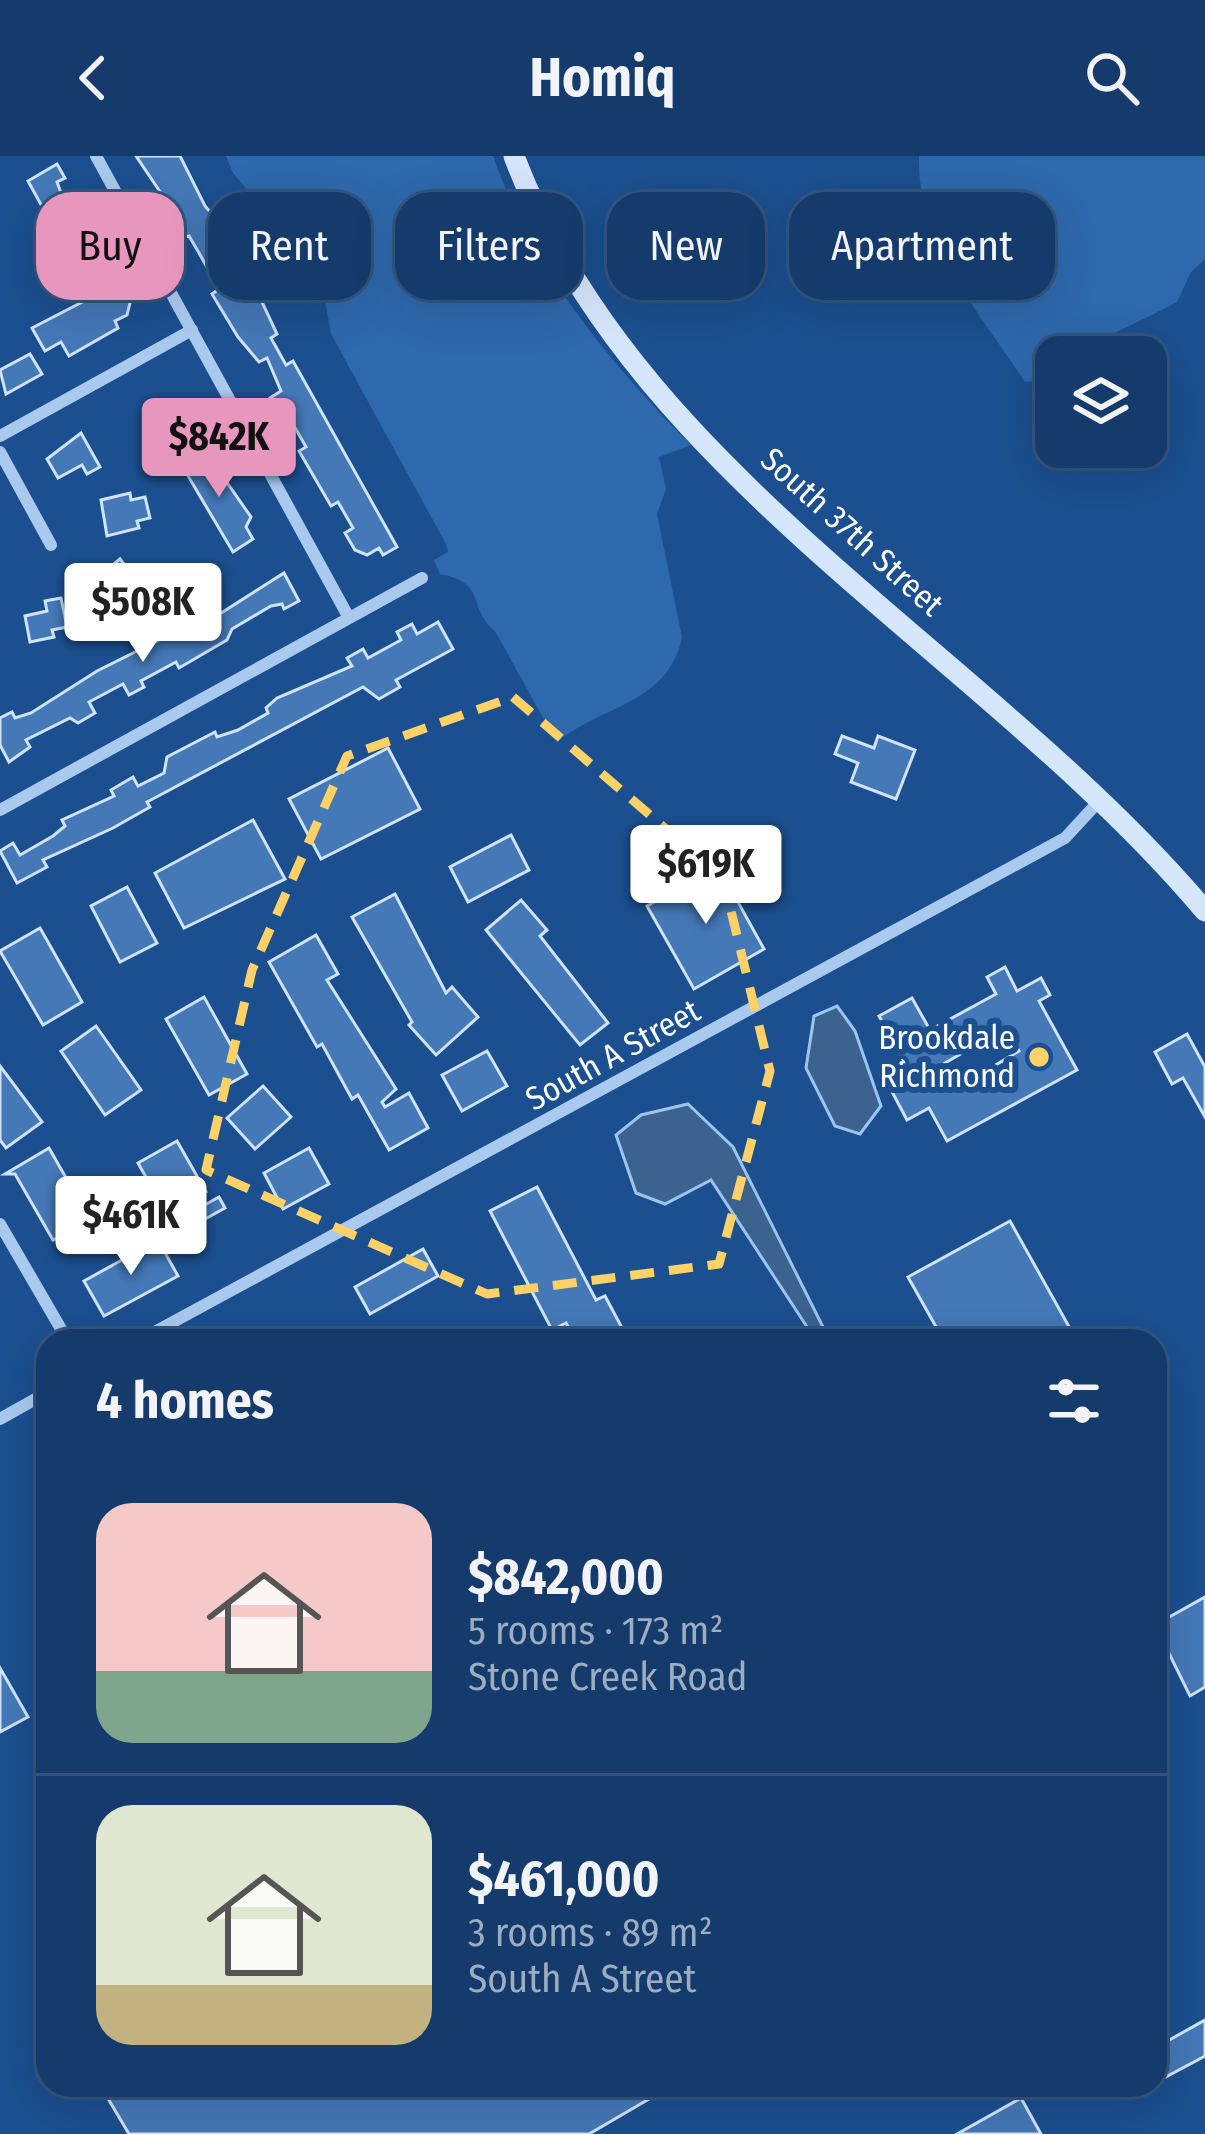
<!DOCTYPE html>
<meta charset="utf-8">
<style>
:root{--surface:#143b6b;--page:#214673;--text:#f1f3f6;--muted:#9dadc1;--line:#33557e;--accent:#e797bd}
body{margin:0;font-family:"Fira Sans Condensed",sans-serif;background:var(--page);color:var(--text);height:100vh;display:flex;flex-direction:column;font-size:45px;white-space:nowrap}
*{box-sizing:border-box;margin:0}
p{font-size:39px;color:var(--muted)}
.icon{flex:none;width:66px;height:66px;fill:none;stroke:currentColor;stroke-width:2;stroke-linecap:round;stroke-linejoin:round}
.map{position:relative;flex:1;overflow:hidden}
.details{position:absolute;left:36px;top:1173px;width:1131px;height:768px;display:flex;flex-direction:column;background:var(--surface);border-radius:36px;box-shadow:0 12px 48px #0002,0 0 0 3px var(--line)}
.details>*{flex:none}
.guide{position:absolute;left:36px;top:36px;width:1134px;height:108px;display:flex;gap:24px}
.tools{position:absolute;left:1035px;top:180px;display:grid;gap:24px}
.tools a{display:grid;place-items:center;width:132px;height:132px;border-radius:24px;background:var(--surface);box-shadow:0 12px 48px #0002,0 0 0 3px var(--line);font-size:60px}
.price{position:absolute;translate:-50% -102px;padding:0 27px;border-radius:12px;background:#fff;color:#222;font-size:39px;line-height:78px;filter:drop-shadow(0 3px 6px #0008)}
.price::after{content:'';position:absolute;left:50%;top:72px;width:36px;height:27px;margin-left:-18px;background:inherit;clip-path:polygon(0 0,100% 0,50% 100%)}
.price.current{background:var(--accent);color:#111}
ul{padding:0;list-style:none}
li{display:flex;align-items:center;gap:36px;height:300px;padding:0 60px}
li+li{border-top:3px solid var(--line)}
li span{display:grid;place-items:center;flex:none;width:336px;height:240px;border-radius:36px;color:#555}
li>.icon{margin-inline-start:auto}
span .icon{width:144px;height:144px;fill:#fffc;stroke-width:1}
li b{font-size:51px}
h2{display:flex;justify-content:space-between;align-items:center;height:144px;padding:0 60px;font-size:51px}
.pill{padding:0 42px;border-radius:36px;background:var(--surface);box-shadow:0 12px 48px #0002,0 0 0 3px var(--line);font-size:42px;line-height:108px}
.pill.current{background:var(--accent);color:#111}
header{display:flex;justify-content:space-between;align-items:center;height:156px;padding:0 60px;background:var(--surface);font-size:54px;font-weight:700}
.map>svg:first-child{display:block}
</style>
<header><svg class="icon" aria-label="back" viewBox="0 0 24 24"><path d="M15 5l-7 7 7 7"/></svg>Homiq<svg class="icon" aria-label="search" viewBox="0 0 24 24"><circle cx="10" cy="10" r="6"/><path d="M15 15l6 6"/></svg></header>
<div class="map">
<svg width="1205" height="1978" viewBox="0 0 1205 1978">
<rect width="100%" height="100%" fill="#1b4f8f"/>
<g fill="#2e69ad">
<path d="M226 0H493C532 112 608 206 691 289L659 301 666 333 657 358 682 481C669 548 600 550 559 585L552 578 495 475C466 450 488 427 440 418L434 404 448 396 446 388 331 178 325 145 287 102 272 63 233 17Z"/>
<path d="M1205 0V103L1191 116 1177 146C1161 155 1068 201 1056 201V213L1046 224 1025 226C980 157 916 86 919 0Z"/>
</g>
<g fill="#3c6290" stroke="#9cc4f0" stroke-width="3">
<polygon points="837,850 855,875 881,950 860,978 835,970 806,912 814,860"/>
<polygon points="688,948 733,991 826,1177 813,1180 711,1024 665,1048 636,1037 616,979 641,959"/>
</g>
<g fill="#4478b7" stroke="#cfe3fa" stroke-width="3" fill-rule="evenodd">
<polygon points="136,0 180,0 205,50 231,80 277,178 271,182 286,209 293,205 397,391 383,399 379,392 367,399 355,394 345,377 353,372 338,346 331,350 299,295 306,291 285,254 279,257 270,242 281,235 267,202 259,206 238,181 212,138 219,133 199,97 189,80 181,82 174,67 179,64"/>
<polygon points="57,8 65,22 57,26 64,45 45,56 28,25"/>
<polygon points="78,62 109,103 82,117 66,87 73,84 65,69"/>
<polygon points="121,126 132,139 127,159 115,165 118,172 69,200 61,186 45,195 32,172"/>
<polygon points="30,198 42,218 6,238 0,214"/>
<polygon points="81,277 100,311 87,318 82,309 58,322 47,303"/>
<polygon points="205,295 251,361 246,371 253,383 233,396 181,308"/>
<polygon points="130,337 131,344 145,341 150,362 137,365 139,372 107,380 101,344"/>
<polygon points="120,403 143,432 101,455 84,433"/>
<polygon points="284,417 299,445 284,453 282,448 271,450 232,473 227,484 179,512 176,506 141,525 144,531 129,539 123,528 89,546 95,557 78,567 70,562 26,584 30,591 9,606 0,589 0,562 12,556 15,562 31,557 97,515 197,465 193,458 212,447 218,459"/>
<polygon points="61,442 67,471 52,474 54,481 30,486 25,460 47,455 45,445"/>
<polygon points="438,466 453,493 396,524 400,531 379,543 363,531 147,646 150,651 113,672 43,704 47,711 17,727 0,695 13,687 20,699 53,680 65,670 62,664 114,640 111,634 133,621 138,630 164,617 167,601 215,576 217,581 238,574 268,557 266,552 277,542 352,510 347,502 363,493 368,502 401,484 397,476 412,468 417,478"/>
<polygon points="842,580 874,592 878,580 915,594 896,643 851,626 858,607 835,598"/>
<polygon points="388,592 420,653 321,703 289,643"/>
<polygon points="253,664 285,723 184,772 155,717"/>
<polygon points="511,679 529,714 468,746 450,711"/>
<polygon points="718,710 764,793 694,833 647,750"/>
<polygon points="127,731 157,787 120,806 91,750"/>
<polygon points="395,738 446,837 452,831 478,861 436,899 409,869 412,866 352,761"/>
<polygon points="521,744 547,774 540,780 608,867 580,889 486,774"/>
<polygon points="40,772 82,846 43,869 0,795"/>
<polygon points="316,779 338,818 327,824 396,933 382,946 385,951 409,937 428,972 389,994 358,939 352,943 322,888 317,891 269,806"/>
<path d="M1005 811 1017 835 1041 822 1050 839 1039 845 1077 914 947 985 929 952 907 964 889 930 911 918 879 860 912 842 930 874 996 838 987 821ZM1006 872 1019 895 959 931 945 907Z"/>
<polygon points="204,841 247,918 209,939 166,863"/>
<polygon points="96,870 141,934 105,959 61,895"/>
<polygon points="1187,878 1205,911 1205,961 1183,922 1172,928 1155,896"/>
<polygon points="487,895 507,930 462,955 442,919"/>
<polygon points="0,910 42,966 6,992 0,984"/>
<polygon points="263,930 291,961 255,993 227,962"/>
<polygon points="177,985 206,1036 187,1052 190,1057 219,1041 225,1052 178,1078 138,1007"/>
<polygon points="49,992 90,1064 53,1084 15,1018 5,1018"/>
<polygon points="309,992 329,1028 283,1053 264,1017"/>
<polygon points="537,1031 596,1144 605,1140 629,1185 576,1185 566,1167 552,1174 490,1055"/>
<polygon points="1010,1065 1077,1185 944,1185 908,1121"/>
<polygon points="158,1084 178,1120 104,1160 84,1125"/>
<polygon points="423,1093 438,1120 370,1158 355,1131"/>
<polygon points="1205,1441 1205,1531 1190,1540 1155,1469"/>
<polygon points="0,1512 28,1561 0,1576"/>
<polygon points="1205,1864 1205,1900 1162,1923 1155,1892"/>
<polygon points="100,1929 673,1929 589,1978 129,1978"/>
<polygon points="1021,1942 1041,1978 957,1978"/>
</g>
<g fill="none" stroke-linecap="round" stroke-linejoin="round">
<g stroke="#a9c9ee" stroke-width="12">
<polyline points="96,0 348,460"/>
<polyline points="0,280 192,174"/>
<polyline points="0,296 51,389"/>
<polyline points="0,654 422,422"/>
<polyline points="0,1068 68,1185"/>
<polyline points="138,1185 1065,682 1101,643"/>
<polyline points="0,1263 48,1236"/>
</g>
<path stroke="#d6e6fa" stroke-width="21" d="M514 0C634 320 991 500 1205 755"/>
</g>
<path fill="none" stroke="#ffd166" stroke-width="9" stroke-dasharray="24 15" stroke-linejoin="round" d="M513 541 723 722 770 915 719 1108 487 1138 206 1014 252 814 347 600Z"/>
<circle fill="#ffd166" stroke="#1b4f8f" stroke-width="4.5" cx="1039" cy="901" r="12"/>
<g text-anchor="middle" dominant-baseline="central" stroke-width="12" stroke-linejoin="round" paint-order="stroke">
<g font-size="33" fill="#fff" stroke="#1b4f8f">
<text transform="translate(852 376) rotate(42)">South 37th Street</text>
<text transform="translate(613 899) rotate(-29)">South A Street</text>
</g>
<g font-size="33" fill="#fff" stroke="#1b4f8f" text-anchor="end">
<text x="1015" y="882">Brookdale<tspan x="1015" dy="38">Richmond</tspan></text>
</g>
</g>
</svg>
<div class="tools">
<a><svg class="icon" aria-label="layers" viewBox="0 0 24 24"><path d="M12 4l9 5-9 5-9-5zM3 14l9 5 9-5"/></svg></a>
</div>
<b class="price current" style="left:219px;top:344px">$842K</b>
<b class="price" style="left:143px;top:509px">$508K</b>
<b class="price" style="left:706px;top:771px">$619K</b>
<b class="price" style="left:131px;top:1122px">$461K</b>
<div class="guide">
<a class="pill current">Buy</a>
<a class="pill">Rent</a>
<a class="pill">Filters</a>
<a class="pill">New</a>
<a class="pill">Apartment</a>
</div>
<section class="details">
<h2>4 homes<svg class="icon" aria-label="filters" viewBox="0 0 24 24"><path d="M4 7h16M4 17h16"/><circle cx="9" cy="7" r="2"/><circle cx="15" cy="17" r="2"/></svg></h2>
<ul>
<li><span style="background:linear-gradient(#f6c9c9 70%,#7fa58c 0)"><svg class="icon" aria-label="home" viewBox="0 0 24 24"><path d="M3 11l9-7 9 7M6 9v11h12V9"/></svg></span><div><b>$842,000</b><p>5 rooms · 173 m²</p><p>Stone Creek Road</p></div></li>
<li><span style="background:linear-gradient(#dfe7d0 75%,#c2b280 0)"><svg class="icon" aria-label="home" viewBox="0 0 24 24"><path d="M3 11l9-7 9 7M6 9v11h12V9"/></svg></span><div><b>$461,000</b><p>3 rooms · 89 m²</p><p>South A Street</p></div></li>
</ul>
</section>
</div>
